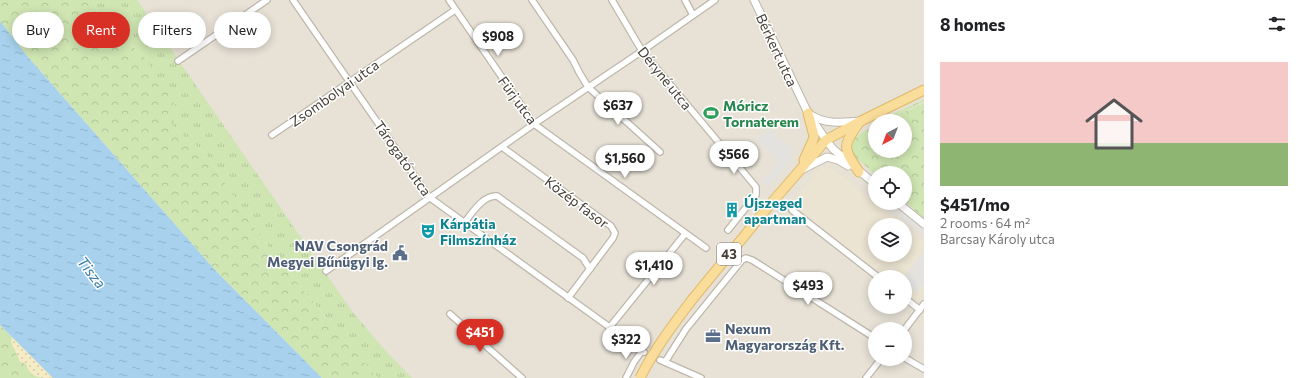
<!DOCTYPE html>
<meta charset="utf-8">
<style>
:root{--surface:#fff;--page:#f2f2f2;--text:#202124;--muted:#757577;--line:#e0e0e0;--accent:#d93025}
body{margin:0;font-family:Commissioner,sans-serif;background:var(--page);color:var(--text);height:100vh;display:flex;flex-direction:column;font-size:15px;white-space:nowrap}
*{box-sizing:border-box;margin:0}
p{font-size:13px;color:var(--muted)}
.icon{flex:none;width:22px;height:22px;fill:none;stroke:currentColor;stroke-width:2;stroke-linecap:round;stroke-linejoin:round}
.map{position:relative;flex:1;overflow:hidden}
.panel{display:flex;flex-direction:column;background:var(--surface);width:380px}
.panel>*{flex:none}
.hud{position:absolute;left:12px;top:12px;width:380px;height:36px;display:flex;gap:8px}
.needle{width:26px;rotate:222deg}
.fabs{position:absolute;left:868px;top:114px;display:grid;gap:8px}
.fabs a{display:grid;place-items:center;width:44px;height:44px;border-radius:50%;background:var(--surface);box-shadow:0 2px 10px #0003;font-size:20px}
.price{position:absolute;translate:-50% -34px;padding:0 9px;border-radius:14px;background:#fff;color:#222;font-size:13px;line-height:26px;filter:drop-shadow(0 1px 2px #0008)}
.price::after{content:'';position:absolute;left:50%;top:24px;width:12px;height:9px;margin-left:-6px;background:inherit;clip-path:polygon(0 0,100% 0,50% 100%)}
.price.selected{background:var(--accent);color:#fff}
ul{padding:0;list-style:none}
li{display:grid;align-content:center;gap:8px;height:212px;padding:0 16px}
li+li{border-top:1px solid var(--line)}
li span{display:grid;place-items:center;height:124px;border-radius:0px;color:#555}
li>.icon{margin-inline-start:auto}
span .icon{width:72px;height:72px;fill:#fffc;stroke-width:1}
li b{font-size:17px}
h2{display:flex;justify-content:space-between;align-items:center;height:48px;padding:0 16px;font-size:17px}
.chip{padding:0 14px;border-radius:18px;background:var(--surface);box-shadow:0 2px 10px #0003;font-size:14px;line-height:36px}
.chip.selected{background:var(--accent);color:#fff}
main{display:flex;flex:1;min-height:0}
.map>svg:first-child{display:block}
</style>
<main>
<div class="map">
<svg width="924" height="378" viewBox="0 0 924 378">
<defs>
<pattern id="grass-tufts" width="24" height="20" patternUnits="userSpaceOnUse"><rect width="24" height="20" fill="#cfe5b2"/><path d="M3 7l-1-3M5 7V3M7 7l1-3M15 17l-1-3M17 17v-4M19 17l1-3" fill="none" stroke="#b3c69a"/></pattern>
<pattern id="forest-crowns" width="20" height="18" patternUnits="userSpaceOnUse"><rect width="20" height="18" fill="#cfe5b2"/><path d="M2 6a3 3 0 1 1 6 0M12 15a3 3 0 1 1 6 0" fill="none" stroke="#b3c69a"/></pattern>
<pattern id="sand-dots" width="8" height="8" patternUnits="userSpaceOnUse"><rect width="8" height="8" fill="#f5ebc5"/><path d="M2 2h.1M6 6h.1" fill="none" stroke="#d3cbaa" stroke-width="1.8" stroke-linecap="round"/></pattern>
<pattern id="water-ripples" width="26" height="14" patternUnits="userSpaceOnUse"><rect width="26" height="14" fill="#a7d1ed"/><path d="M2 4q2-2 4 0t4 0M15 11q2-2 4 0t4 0" fill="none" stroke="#91b4cc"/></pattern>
</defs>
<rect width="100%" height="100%" fill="#f3efe8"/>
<path fill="#e7e1d6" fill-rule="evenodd" d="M125 0H924V378H399ZM875 121H905V151H875ZM875 173H905V203H875ZM875 225H905V255H875ZM875 277H905V307H875ZM875 329H905V359H875Z"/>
<polygon fill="#ebe4d2" points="828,165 904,225 875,225 875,255 905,255 905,226 924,241 924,293 916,303 905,295 905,277 883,277 791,204 819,169"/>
<g fill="url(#grass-tufts)">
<polygon points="92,0 137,0 351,310 383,348 412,378 378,378 339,334 262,239 205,153 183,136 172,125 145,58 100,16"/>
<path d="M924 99V101C912 107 890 121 878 121Z"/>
</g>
<g fill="url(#forest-crowns)">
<polygon points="0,0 92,0 100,16 145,58 177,108 172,125 183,136 205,153 262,239 339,334 378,378 322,378 215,270 28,57 0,21"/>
<path d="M924 103V219L905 201V173L875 174C850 153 837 143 875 126V151H905V121H885Z"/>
<polygon points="0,325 53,378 0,378"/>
</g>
<path fill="url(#sand-dots)" d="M12 336 53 378C40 378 30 378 26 364L20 362 11 342Z"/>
<g fill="#e4e2df">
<polygon points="769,129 793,150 789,154 793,158 768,187 761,182 779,161 756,140 761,134 763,135"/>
<polygon points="884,203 892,203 924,229 924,235"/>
<polygon points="924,251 924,283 916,293 905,284 905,277 904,277"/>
</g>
<polygon fill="url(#water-ripples)" points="0,21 28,57 215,270 322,378 53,378 0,325"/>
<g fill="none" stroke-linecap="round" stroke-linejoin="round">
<g stroke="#beb7ab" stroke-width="8">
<g id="minor">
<polyline points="293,0 429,197 644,352"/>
<polyline points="449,0 534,124 706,248"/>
<polyline points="532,0 573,60 579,72 588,87 660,152"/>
<polyline points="612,0 642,51 756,187 756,195 728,230"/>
<polyline points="685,0 693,15"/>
<polyline points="178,61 267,0"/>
<polyline points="272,135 455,10"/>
<polyline points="502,147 611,226 615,233 613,238 568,298"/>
<polyline points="792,210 878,277"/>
<path d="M465 222C472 213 483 195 497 196L583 258 590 269"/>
<polyline points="326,271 534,124 642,51 715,0"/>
<polyline points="905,298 920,310"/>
<polyline points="450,314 522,378"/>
<polyline points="609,328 685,234"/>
<polyline points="905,329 924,304"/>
<polyline points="905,358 924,369"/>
<polyline points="660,360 701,378"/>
<polyline points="665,362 686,329 742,260 746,258 752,260 875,338"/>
<polyline points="626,378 634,362 642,351"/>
<polyline points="866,378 881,359"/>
</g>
</g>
<g stroke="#beb7ab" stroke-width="9">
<g id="tertiary">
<polyline points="754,0 808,113 826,140 833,149 875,184"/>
<path d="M811 115C826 125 843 122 861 121"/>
<polyline points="801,170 827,157 838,160 848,166"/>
<polyline points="898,203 924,224"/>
</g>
</g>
<g stroke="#deba6a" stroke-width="11">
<g id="primary">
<path d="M859 123C841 147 844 149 859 172"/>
<polyline points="804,160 813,140 814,136 808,113"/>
<polyline points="691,301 768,207 826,140 861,121 924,90"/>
</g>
</g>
<use href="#minor" stroke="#fff" stroke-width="5.5"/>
<use href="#tertiary" stroke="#fff" stroke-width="7"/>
<use href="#primary" stroke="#fadd9a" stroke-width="9"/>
<g stroke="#deba6a" stroke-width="11" stroke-linecap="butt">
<path id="primary-bridge" d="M640 378C654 350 672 326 691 301"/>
</g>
<use href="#primary-bridge" stroke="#fadd9a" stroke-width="9"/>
</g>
<defs>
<g id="stadium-bare" transform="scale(1.2)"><path d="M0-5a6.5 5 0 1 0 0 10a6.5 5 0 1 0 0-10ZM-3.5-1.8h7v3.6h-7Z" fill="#2e9e5b" stroke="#fff" stroke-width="2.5" paint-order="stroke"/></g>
<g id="building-bare" transform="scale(1.2)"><path d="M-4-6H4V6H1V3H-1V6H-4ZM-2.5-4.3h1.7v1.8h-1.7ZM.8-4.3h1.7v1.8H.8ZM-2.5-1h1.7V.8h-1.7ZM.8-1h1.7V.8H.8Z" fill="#0f9aa8" stroke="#fff" stroke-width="2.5" paint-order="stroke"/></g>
<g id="theatre-bare" transform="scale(1.2)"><path d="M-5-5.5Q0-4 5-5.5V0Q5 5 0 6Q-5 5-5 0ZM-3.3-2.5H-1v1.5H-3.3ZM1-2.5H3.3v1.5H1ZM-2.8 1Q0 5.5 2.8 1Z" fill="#0f9aa8" stroke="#fff" stroke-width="2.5" paint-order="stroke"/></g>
<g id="civic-bare" transform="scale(1.2)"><path d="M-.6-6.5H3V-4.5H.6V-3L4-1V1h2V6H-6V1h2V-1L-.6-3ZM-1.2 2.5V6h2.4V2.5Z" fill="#5c6f8a" stroke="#fff" stroke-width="2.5" paint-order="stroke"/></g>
<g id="office-bare" transform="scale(1.2)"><path d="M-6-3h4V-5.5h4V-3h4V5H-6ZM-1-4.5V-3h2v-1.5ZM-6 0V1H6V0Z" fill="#5c6f8a" stroke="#fff" stroke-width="2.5" paint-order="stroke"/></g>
</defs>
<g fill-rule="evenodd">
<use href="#stadium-bare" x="711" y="113"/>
<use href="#building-bare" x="732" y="210"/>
<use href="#theatre-bare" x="428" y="231"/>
<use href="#civic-bare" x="400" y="253"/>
<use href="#office-bare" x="713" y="336"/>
</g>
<g text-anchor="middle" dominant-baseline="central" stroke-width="3" stroke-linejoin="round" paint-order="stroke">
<rect fill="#fff" stroke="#7e7973" stroke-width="1" x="717" y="243" width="24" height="22" rx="3"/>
<g font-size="13" font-weight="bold" fill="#464037">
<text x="729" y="254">43</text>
</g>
<g font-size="14" fill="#464037" stroke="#fff">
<text transform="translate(777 50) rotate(65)">Bérkert utca</text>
<text transform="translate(665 78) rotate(51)">Déryné utca</text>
<text transform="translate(334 93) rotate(-35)">Zsombolyai utca</text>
<text transform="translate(518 100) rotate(54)">Fürj utca</text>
<text transform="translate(403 158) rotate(55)">Tárogató utca</text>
<text transform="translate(577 202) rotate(37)">Közép fasor</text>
</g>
<g font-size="14" font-weight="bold" fill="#27864d" stroke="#fff" text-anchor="start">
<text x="723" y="105">Móricz<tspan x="723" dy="16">Tornaterem</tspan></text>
</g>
<g font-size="14" font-weight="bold" fill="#0d838f" stroke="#fff" text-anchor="start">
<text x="744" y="202">Újszeged<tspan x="744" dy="16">apartman</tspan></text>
<text x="440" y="223">Kárpátia<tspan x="440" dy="16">Filmszínház</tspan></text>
</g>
<g font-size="14" font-weight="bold" fill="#4e5e75" stroke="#fff" text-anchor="end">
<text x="388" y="245">NAV Csongrád<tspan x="388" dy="16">Megyei Bűnügyi Ig.</tspan></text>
<text x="725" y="328" text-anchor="start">Nexum<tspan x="725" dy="16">Magyarország Kft.</tspan></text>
</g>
<g font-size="15" font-style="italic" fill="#347cad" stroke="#fff">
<text transform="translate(92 272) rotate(52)">Tisza</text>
</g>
</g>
</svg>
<div class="fabs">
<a><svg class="needle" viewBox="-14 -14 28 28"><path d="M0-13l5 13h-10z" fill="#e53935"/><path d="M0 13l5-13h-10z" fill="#757577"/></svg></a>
<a><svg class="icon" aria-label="locate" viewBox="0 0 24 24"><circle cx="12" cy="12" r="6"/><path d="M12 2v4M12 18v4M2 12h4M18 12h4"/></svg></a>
<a><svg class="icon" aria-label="layers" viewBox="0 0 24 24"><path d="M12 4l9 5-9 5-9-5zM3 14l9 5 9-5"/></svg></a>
<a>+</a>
<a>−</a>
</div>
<b class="price" style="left:498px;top:57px">$908</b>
<b class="price" style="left:618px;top:126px">$637</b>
<b class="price" style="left:734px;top:175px">$566</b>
<b class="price" style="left:625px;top:179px">$1,560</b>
<b class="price" style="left:654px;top:286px">$1,410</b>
<b class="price" style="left:808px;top:306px">$493</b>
<b class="price selected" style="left:480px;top:353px">$451</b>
<b class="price" style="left:626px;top:360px">$322</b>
<div class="hud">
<a class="chip">Buy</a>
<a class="chip selected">Rent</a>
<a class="chip">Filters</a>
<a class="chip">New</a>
</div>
</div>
<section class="panel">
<h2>8 homes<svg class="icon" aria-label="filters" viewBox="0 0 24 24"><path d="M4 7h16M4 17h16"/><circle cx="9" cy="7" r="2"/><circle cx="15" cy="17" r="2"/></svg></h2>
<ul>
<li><span style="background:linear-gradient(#f6c9c9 65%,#8fb573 0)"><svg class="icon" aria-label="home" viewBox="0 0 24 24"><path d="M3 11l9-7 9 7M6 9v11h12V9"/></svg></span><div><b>$451/mo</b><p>2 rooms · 64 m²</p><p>Barcsay Károly utca</p></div></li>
</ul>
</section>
</main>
